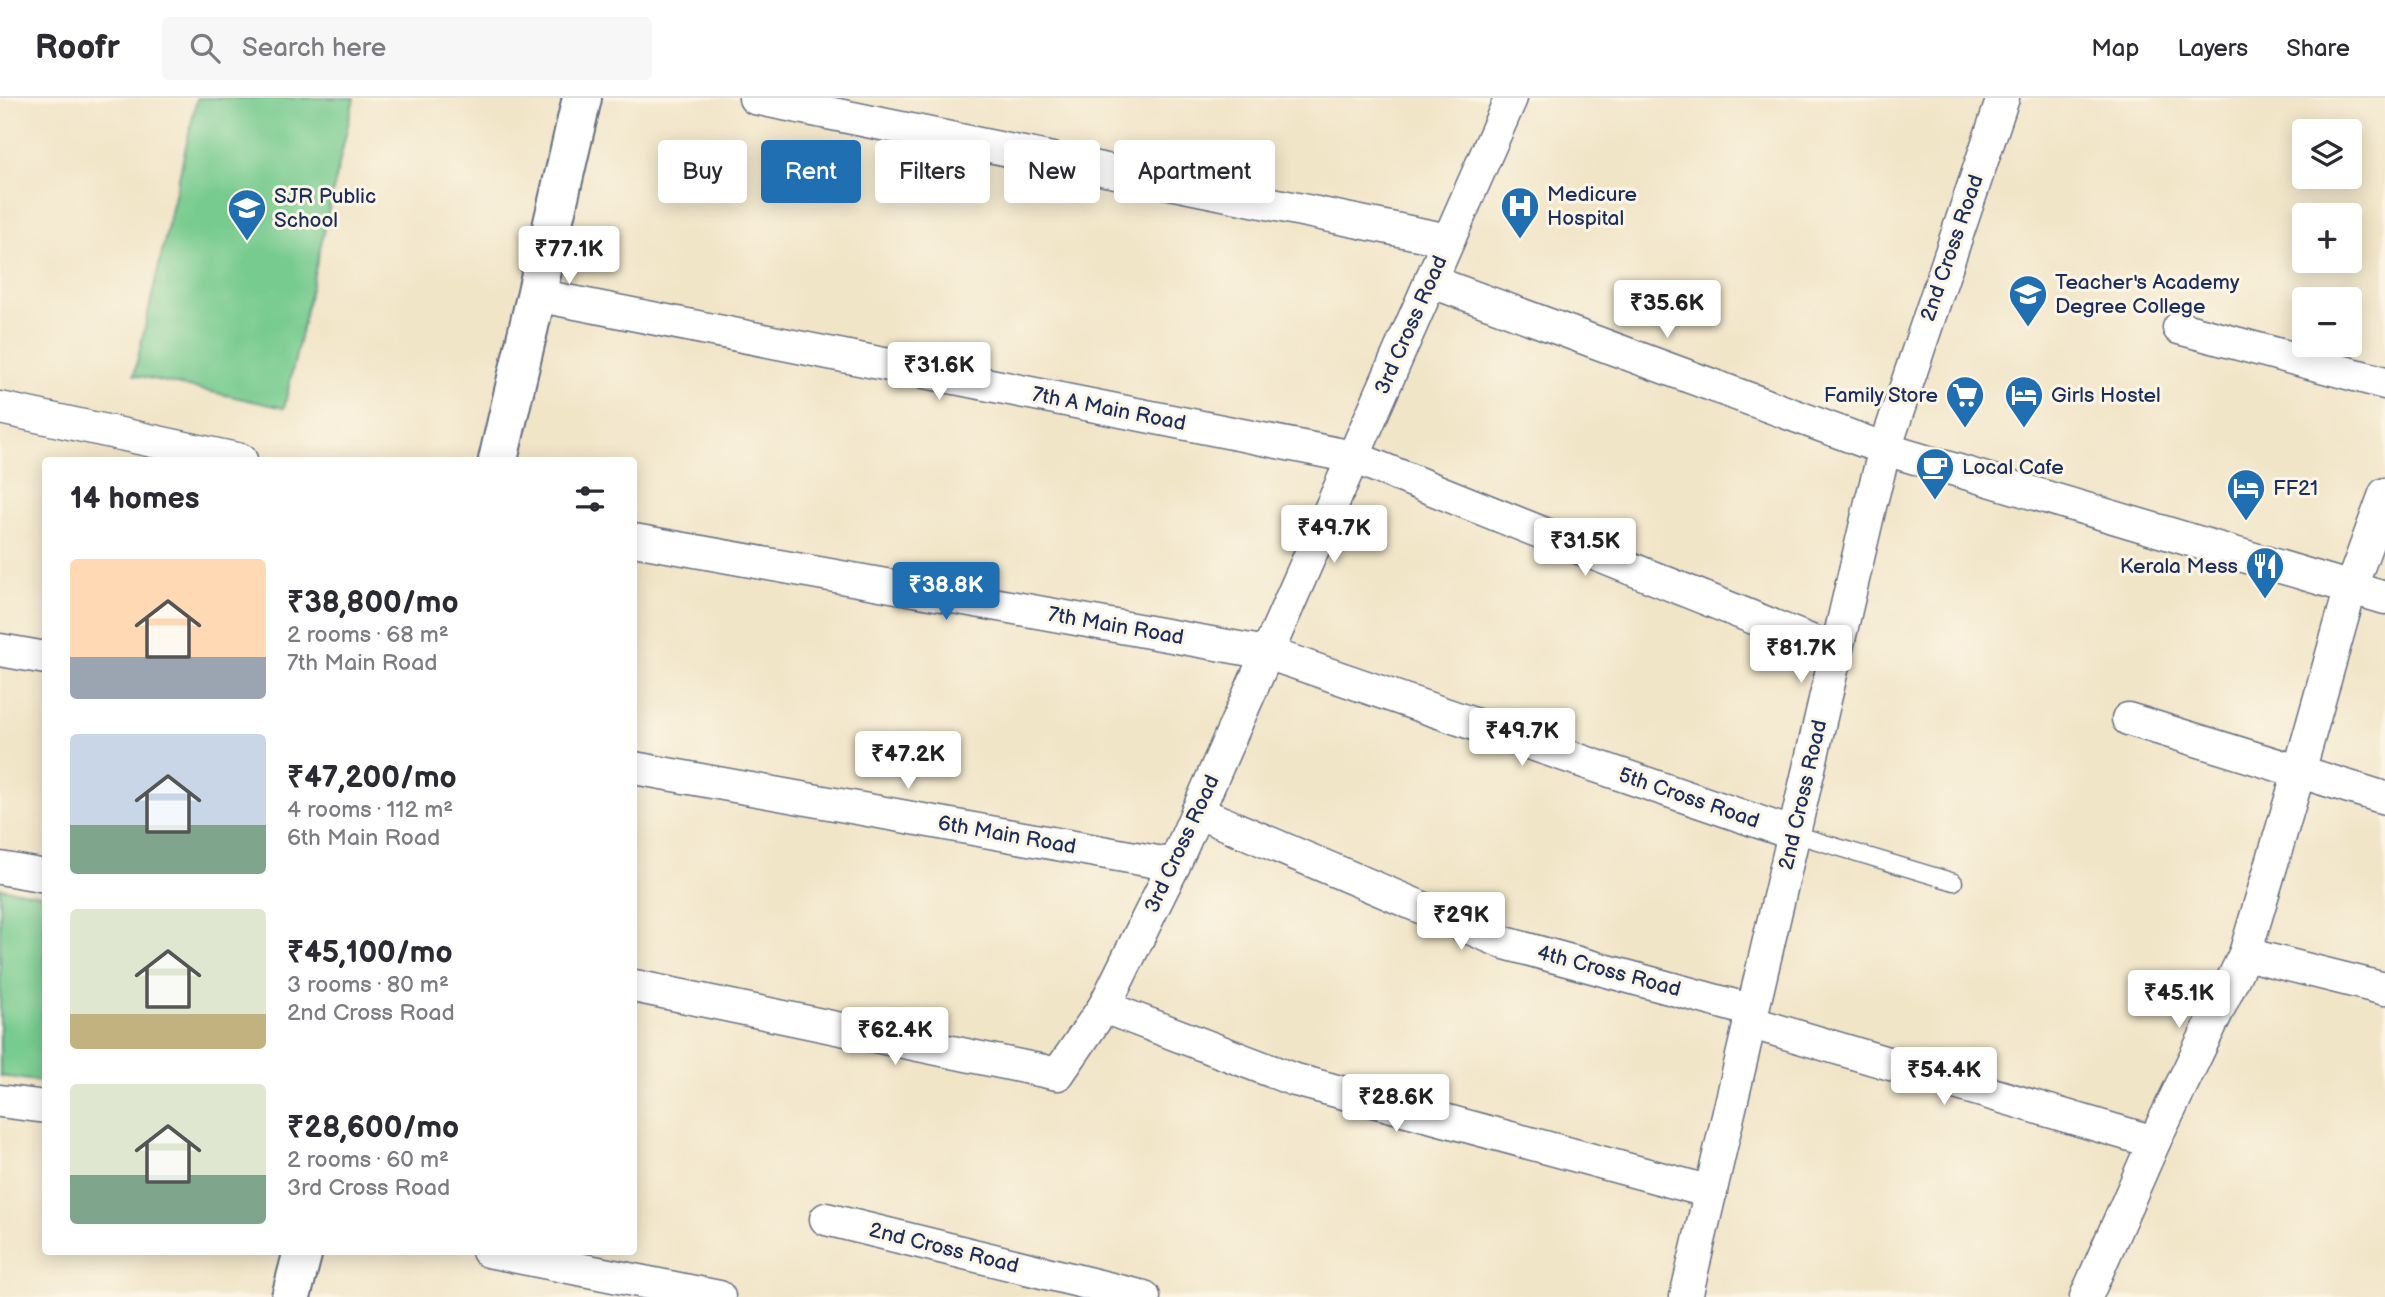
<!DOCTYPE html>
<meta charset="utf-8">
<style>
:root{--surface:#fff;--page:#f7f7f7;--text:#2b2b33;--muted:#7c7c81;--line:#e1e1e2;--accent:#1f6fb2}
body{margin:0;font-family:"Balsamiq Sans",sans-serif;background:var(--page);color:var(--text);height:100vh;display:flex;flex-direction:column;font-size:26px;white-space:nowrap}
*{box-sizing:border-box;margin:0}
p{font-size:23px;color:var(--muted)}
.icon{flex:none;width:38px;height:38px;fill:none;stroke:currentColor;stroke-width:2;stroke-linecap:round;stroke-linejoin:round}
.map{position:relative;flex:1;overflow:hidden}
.drawer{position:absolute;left:42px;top:359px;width:595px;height:798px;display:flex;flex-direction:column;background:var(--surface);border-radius:7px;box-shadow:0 4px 18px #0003}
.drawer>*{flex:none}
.banner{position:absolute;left:658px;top:42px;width:665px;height:63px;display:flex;gap:14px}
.buttons{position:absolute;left:2292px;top:21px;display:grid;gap:14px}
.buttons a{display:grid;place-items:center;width:70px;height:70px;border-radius:7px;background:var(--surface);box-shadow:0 4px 18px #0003;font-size:35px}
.price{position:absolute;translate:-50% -60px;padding:0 16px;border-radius:7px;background:#fff;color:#222;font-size:23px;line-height:46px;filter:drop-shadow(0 2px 4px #0008)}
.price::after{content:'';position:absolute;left:50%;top:42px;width:21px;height:16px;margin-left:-10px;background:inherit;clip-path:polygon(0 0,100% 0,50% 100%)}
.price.on{background:var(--accent);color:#fff}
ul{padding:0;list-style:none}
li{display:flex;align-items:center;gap:21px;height:175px;padding:0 28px}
li span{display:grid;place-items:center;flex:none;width:196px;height:140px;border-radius:7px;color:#555}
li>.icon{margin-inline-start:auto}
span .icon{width:84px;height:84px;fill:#fffc;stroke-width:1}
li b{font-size:30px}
h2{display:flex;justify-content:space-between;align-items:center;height:84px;padding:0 28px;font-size:30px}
.tag{padding:0 24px;border-radius:7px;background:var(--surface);box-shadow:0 4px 18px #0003;font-size:24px;line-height:63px}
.tag.on{background:var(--accent);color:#fff}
header{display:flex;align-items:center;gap:42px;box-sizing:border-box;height:98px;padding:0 35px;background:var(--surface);border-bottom:2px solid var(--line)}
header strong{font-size:33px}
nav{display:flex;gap:38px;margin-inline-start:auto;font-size:24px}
.search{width:490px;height:63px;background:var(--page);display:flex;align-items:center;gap:18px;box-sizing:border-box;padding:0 24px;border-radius:7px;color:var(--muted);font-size:26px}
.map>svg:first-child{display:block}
</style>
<header>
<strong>Roofr</strong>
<div class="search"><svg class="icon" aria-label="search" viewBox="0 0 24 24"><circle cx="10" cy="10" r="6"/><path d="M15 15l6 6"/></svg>Search here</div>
<nav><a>Map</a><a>Layers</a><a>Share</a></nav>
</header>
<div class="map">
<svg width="2385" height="1199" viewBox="0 0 2385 1199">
<rect width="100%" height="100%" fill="#fcf5e5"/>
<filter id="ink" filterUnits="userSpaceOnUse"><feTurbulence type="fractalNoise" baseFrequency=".0143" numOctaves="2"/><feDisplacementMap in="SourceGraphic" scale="14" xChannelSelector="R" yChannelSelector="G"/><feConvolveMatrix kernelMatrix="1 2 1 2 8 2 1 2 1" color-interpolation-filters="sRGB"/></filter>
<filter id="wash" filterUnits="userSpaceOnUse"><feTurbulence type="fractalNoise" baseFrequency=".00686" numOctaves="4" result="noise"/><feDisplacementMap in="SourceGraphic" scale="28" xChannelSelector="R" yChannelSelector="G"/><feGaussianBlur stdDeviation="1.57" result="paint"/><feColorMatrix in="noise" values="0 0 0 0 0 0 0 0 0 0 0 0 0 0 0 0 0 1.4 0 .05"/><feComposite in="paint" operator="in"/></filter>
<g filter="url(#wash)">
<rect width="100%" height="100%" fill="#f1e5c8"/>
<g fill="#77cb8f" stroke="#497d76" stroke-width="2">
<polygon points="197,0 354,0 284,310 134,277"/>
<polygon points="0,790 45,797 45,984 0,978"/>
</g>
</g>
<g filter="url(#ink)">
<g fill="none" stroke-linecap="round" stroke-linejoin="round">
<g stroke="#666f83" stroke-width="19">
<polyline id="lane" points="1794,736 1954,784"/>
</g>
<g stroke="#666f83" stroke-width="35">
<g id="street">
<polyline points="755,0 1448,142"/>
<polyline points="1430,183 1885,351 2385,500"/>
<polyline points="536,197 1353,359 1836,553"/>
<polyline points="2179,230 2385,285"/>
<polyline points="0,310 241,362"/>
<polyline points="634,442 1267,555 1794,736"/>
<polyline points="0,552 46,560"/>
<polyline points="2128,621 2385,700"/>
<polyline points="634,670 1174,767"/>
<polyline points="1197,714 1505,845 1753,913"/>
<polyline points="0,770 46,778"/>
<polyline points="2245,856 2385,891"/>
<polyline points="634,888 1058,976 1104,909 1174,767 1511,0"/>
<polyline points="1104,909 1292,981 1711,1094"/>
<polyline points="1749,924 2154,1044"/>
<polyline points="0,1003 46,1009"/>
<polyline points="826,1121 1144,1199"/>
<polyline points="488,1153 719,1199"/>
<polyline points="1686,1199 1871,404 1885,351 2003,0"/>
<polyline points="2086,1199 2154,1044 2245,856 2299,674 2351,489 2385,396"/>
</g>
</g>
<g stroke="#666f83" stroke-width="42">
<g id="secondary">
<polyline points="498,362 582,0"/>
<polyline points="291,1199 303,1153"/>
</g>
</g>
<use href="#lane" stroke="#fff" stroke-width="16"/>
<use href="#street" stroke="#fff" stroke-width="32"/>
<use href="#secondary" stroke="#fff" stroke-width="38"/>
</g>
</g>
<defs>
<g id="hospital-pin" transform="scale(2.0125)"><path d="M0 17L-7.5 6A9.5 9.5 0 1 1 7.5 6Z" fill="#1f6fb2" stroke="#fcf5e5"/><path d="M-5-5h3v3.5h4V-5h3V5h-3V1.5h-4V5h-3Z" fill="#fff"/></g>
<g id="school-pin" transform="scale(2.0125)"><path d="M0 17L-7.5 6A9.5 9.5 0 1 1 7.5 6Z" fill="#1f6fb2" stroke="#fcf5e5"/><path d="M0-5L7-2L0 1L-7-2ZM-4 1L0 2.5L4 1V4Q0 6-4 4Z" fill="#fff"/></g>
<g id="university-pin" transform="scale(2.0125)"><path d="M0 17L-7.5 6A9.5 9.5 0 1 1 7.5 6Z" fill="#1f6fb2" stroke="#fcf5e5"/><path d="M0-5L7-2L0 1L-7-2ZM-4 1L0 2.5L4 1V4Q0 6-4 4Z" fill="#fff"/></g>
<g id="supermarket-pin" transform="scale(2.0125)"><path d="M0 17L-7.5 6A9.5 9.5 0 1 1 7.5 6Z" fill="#1f6fb2" stroke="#fcf5e5"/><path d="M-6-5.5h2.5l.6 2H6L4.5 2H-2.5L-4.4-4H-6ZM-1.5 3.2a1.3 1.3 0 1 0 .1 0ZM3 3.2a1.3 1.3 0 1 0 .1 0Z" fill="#fff"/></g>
<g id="hotel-pin" transform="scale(2.0125)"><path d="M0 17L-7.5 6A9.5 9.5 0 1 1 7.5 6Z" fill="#1f6fb2" stroke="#fcf5e5"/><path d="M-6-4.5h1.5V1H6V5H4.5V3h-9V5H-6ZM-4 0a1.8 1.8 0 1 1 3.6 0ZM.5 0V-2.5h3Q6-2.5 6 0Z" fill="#fff"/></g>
<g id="cafe-pin" transform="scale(2.0125)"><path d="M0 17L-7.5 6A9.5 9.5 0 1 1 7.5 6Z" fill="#1f6fb2" stroke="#fcf5e5"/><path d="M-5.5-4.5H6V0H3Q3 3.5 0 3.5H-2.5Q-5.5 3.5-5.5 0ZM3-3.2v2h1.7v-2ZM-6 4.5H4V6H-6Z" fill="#fff"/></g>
<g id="restaurant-pin" transform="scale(2.0125)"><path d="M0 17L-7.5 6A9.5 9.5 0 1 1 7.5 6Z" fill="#1f6fb2" stroke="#fcf5e5"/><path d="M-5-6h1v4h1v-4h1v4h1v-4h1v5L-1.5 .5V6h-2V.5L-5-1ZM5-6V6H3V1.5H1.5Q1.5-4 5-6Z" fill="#fff"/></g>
</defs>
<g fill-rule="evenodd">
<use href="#hospital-pin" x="1520" y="108"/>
<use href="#school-pin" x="247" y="110"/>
<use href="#university-pin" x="2028" y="196"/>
<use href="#supermarket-pin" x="1965" y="297"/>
<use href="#hotel-pin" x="2024" y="297"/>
<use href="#cafe-pin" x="1935" y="369"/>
<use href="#hotel-pin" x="2246" y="390"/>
<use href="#restaurant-pin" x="2265" y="468"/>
</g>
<g text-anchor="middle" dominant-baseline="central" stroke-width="6" stroke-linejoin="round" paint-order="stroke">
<g font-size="21" fill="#1b2f5e" stroke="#fcf5e5" text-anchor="start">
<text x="1547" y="96">Medicure<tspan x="1547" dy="24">Hospital</tspan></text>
<text x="274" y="98">SJR Public<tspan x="274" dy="24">School</tspan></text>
<text x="2055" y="184">Teacher's Academy<tspan x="2055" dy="24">Degree College</tspan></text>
<text x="1938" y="297" text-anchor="end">Family Store</text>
<text x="2051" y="297">Girls Hostel</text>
<text x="1962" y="369">Local Cafe</text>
<text x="2273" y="390">FF21</text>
<text x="2238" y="468" text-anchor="end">Kerala Mess</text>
</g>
<g font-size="21" fill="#1b2f5e" stroke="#fcf5e5">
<text transform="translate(1952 150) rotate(-71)">2nd Cross Road</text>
<text transform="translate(1411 227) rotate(-66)">3rd Cross Road</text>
<text transform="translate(1109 311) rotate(11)">7th A Main Road</text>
<text transform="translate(1116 528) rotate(10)">7th Main Road</text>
<text transform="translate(1803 697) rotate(-77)">2nd Cross Road</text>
<text transform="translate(1689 700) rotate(19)">5th Cross Road</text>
<text transform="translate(1007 737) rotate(10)">6th Main Road</text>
<text transform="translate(1182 746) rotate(-65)">3rd Cross Road</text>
<text transform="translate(1609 873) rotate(15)">4th Cross Road</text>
<text transform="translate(944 1150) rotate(14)">2nd Cross Road</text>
</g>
</g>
</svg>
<div class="buttons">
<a><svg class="icon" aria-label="layers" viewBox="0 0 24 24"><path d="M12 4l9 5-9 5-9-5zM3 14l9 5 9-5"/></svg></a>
<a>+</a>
<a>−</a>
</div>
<b class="price" style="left:569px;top:188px">₹77.1K</b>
<b class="price" style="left:1667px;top:242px">₹35.6K</b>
<b class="price" style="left:939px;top:304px">₹31.6K</b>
<b class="price" style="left:1334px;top:467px">₹49.7K</b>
<b class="price" style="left:1585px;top:480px">₹31.5K</b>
<b class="price on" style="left:946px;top:524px">₹38.8K</b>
<b class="price" style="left:1801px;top:587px">₹81.7K</b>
<b class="price" style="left:1522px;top:670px">₹49.7K</b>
<b class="price" style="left:908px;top:693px">₹47.2K</b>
<b class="price" style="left:1461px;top:854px">₹29K</b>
<b class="price" style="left:2179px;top:932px">₹45.1K</b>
<b class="price" style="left:895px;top:969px">₹62.4K</b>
<b class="price" style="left:1944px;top:1009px">₹54.4K</b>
<b class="price" style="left:1396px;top:1036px">₹28.6K</b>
<div class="banner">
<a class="tag">Buy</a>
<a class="tag on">Rent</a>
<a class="tag">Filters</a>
<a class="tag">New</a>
<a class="tag">Apartment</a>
</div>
<section class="drawer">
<h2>14 homes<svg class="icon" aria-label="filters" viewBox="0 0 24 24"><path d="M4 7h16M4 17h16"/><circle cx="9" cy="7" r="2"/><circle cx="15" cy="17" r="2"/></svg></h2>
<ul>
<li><span style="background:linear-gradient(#ffd9b3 70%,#9aa5b1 0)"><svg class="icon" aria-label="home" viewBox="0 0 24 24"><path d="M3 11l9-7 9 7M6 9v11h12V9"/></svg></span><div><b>₹38,800/mo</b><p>2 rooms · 68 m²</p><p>7th Main Road</p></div></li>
<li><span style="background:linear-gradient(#c9d6e8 65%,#7fa58c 0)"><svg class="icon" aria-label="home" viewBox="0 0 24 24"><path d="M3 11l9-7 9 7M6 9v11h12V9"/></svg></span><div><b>₹47,200/mo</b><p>4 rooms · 112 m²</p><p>6th Main Road</p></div></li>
<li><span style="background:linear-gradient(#dfe7d0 75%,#c2b280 0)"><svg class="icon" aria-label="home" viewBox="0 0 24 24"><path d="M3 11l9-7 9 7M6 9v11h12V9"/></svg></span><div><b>₹45,100/mo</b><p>3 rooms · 80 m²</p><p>2nd Cross Road</p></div></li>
<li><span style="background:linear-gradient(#dfe7d0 65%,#7fa58c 0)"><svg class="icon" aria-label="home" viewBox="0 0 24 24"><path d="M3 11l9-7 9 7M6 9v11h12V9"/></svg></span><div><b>₹28,600/mo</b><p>2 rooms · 60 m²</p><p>3rd Cross Road</p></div></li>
</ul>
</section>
</div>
